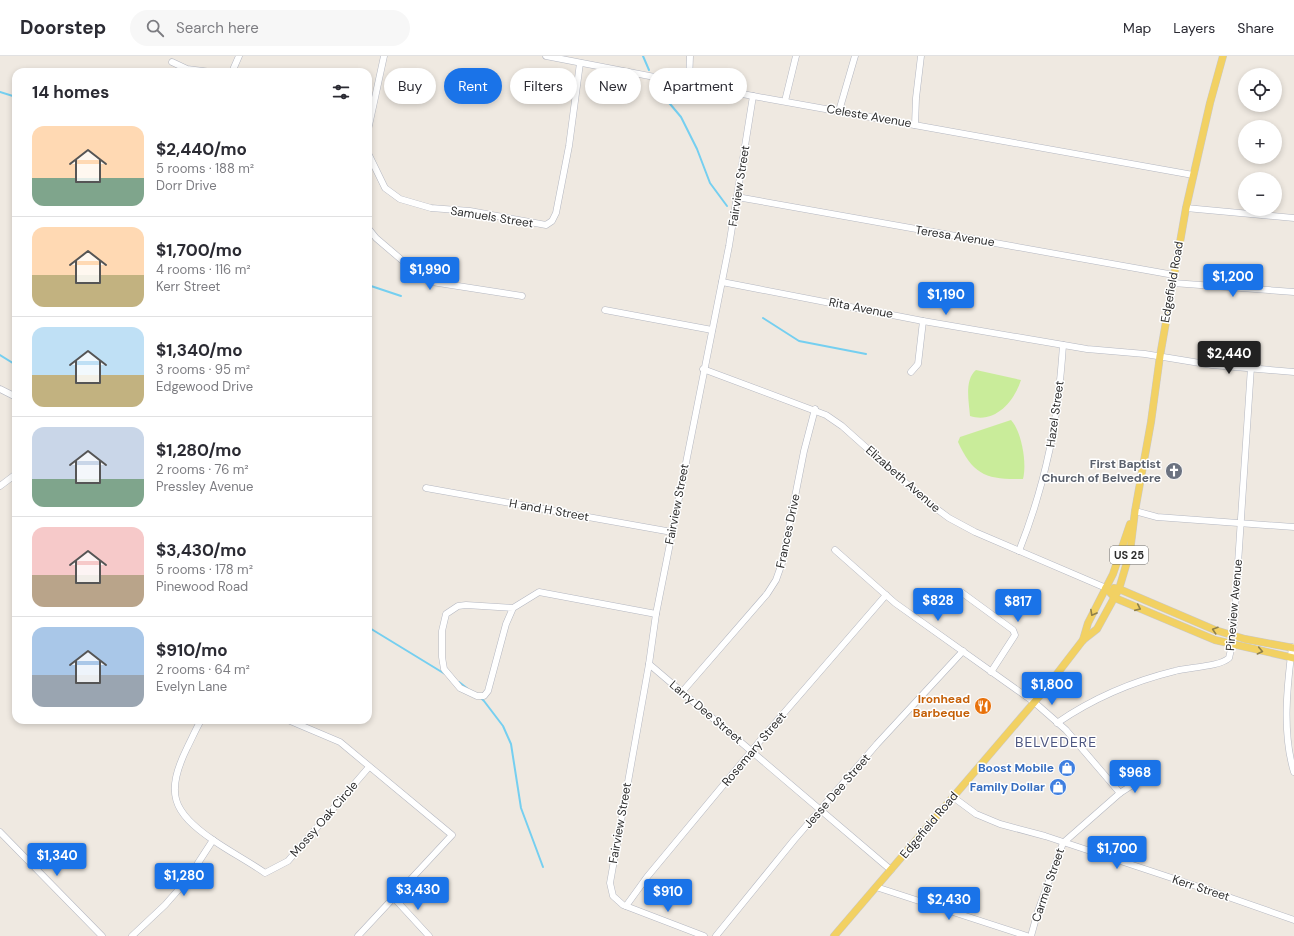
<!DOCTYPE html>
<meta charset="utf-8">
<style>
:root{--surface:#fff;--page:#f7f7f7;--text:#2b2b33;--muted:#7c7c81;--line:#e1e1e2;--accent:#1a73e8}
body{margin:0;font-family:"DM Sans",sans-serif;background:var(--page);color:var(--text);height:100vh;display:flex;flex-direction:column;font-size:15px;white-space:nowrap}
*{box-sizing:border-box;margin:0}
p{font-size:13px;color:var(--muted)}
.icon{flex:none;width:22px;height:22px;fill:none;stroke:currentColor;stroke-width:2;stroke-linecap:round;stroke-linejoin:round}
.map{position:relative;flex:1;overflow:hidden}
.side{position:absolute;left:12px;top:12px;width:360px;height:656px;display:flex;flex-direction:column;background:var(--surface);border-radius:12px;box-shadow:0 2px 6px #0003}
.side>*{flex:none}
.hud{position:absolute;left:384px;top:12px;width:380px;height:36px;display:flex;gap:8px}
.buttons{position:absolute;left:1238px;top:12px;display:grid;gap:8px}
.buttons a{display:grid;place-items:center;width:44px;height:44px;border-radius:50%;background:var(--surface);box-shadow:0 2px 6px #0003;font-size:20px}
.price{position:absolute;translate:-50% -34px;padding:0 9px;border-radius:4px;background:var(--accent);color:#fff;font-size:13px;line-height:26px;filter:drop-shadow(0 1px 2px #0008)}
.price::after{content:'';position:absolute;left:50%;top:24px;width:12px;height:9px;margin-left:-6px;background:inherit;clip-path:polygon(0 0,100% 0,50% 100%)}
.price.on{background:#222;color:#fff}
ul{padding:0;list-style:none}
li{display:flex;align-items:center;gap:12px;height:100px;padding:0 20px}
li+li{border-top:1px solid var(--line)}
li span{display:grid;place-items:center;flex:none;width:112px;height:80px;border-radius:12px;color:#555}
li>.icon{margin-inline-start:auto}
span .icon{width:48px;height:48px;fill:#fffc;stroke-width:1}
li b{font-size:17px}
h2{display:flex;justify-content:space-between;align-items:center;height:48px;padding:0 20px;font-size:17px}
.chip{padding:0 14px;border-radius:18px;background:var(--surface);box-shadow:0 2px 6px #0003;font-size:14px;line-height:36px}
.chip.on{background:var(--accent);color:#fff}
header{display:flex;align-items:center;gap:24px;box-sizing:border-box;height:56px;padding:0 20px;background:var(--surface);border-bottom:1px solid var(--line)}
header strong{font-size:19px}
nav{display:flex;gap:22px;margin-inline-start:auto;font-size:14px}
.search{width:280px;height:36px;background:var(--page);display:flex;align-items:center;gap:10px;box-sizing:border-box;padding:0 14px;border-radius:22px;color:var(--muted);font-size:15px}
.map>svg:first-child{display:block}
</style>
<header>
<strong>Doorstep</strong>
<div class="search"><svg class="icon" aria-label="search" viewBox="0 0 24 24"><circle cx="10" cy="10" r="6"/><path d="M15 15l6 6"/></svg>Search here</div>
<nav><a>Map</a><a>Layers</a><a>Share</a></nav>
</header>
<div class="map">
<svg width="1294" height="880" viewBox="0 0 1294 880">
<rect width="100%" height="100%" fill="#efe9e1"/>
<g fill="#c9ec9a">
<path d="M976 314 1021 324C1014 346 995 368 970 360 969 346 964 324 976 314Z"/>
<path d="M1011 364C1022 376 1027 408 1023 423 987 424 973 419 958 386L960 381Z"/>
</g>
<g fill="none" stroke-linecap="round" stroke-linejoin="round">
<g stroke="#75cff0" stroke-width="2">
<polyline points="643,0 649,14"/>
<polyline points="653,25 655,30 681,61 697,93 710,127 727,150"/>
<polyline points="0,36 16,41"/>
<polyline points="368,229 401,240"/>
<polyline points="763,262 799,285 866,298"/>
<polyline points="0,299 16,309"/>
<polyline points="368,571 445,618"/>
<polyline points="459,626 468,633"/>
<polyline points="480,641 484,645 503,670 511,688 521,752 543,811"/>
</g>
<g stroke="#b4b7c1" stroke-width="7">
<g id="minor">
<polyline points="546,0 753,40 1193,119"/>
<polyline points="172,6 187,13 211,16"/>
<polyline points="232,16 239,0"/>
<polyline points="689,27 690,0"/>
<polyline points="785,45 796,0"/>
<polyline points="839,55 855,0"/>
<polyline points="915,69 916,42 921,0"/>
<polyline points="368,74 384,0"/>
<polyline points="368,97 385,132 400,143 431,152 470,155 546,169 552,165 556,157 569,90 580,7"/>
<polyline points="737,141 1174,219"/>
<polyline points="1186,152 1294,162"/>
<polyline points="368,172 376,182 424,223 432,226 522,240"/>
<polyline points="722,226 923,265 1087,293 1145,298 1212,309 1294,316"/>
<polyline points="1173,227 1294,236"/>
<polyline points="605,254 712,274"/>
<polyline points="703,313 826,359 842,370 926,445 949,462 975,476 1106,532"/>
<polyline points="911,316 918,308 923,265"/>
<polyline points="0,333 16,341"/>
<polyline points="0,430 16,418"/>
<polyline points="426,432 672,476"/>
<polyline points="1135,455 1157,461 1294,471"/>
<polyline points="835,494 895,547 1034,646 1066,674 1120,737"/>
<path d="M1019 495C1047 424 1058 364 1063 289"/>
<polyline points="961,536 1013,574 1015,579 991,616"/>
<polyline points="513,552 506,568 488,635 484,640 477,640 460,632 444,613 442,601 442,575 446,558 458,550 466,549 513,552 539,536 656,558"/>
<path d="M1292 591C1287 631 1282 677 1294 716"/>
<polyline points="649,608 891,814"/>
<polyline points="682,636 767,538 776,524 782,507 804,395 815,353"/>
<path d="M201 664C196 673 192 682 187 692 165 737 172 756 213 784 230 796 248 805 265 817L288 805 369 711"/>
<polyline points="288,664 340,686 452,779 358,880"/>
<path d="M1057 667C1092 643 1134 625 1175 615 1189 611 1219 611 1229 602L1232 589 1235 553 1251 311"/>
<polyline points="953,741 976,758 1000,768 1045,780 1214,836 1294,864"/>
<polyline points="0,776 102,880"/>
<polyline points="876,831 1027,880"/>
<polyline points="394,842 429,880"/>
<polyline points="626,850 647,821 764,680 886,539"/>
<polyline points="132,880 165,849 187,824 213,784"/>
<polyline points="704,880 623,849 613,840 610,827 649,608 656,558 729,190 753,40"/>
<polyline points="716,880 794,784 877,688 963,595"/>
<polyline points="1031,880 1038,855 1063,787 1120,737 1140,724"/>
</g>
</g>
<g stroke="#c9c9c9" stroke-width="8">
<g id="major">
<polyline points="1106,532 1115,542 1215,584 1294,602"/>
<polyline points="1114,532 1119,533 1215,574 1245,583 1294,592"/>
<polyline points="1083,584 1088,567 1113,518 1130,468"/>
<polyline points="834,880 1043,636 1083,584 1097,573 1119,533 1130,496 1135,455 1151,366 1160,300 1186,152 1210,47 1223,0"/>
</g>
</g>
<use href="#minor" stroke="#fff" stroke-width="6"/>
<use href="#major" stroke="#f2d163" stroke-width="7"/>
</g>
<defs><path id="oneway-chevron" d="M-2-3.5L2.5 0L-2 3.5" fill="none" stroke-width="1.6" stroke-linecap="round" stroke-linejoin="round"/></defs>
<g stroke="#908048">
<use href="#oneway-chevron" transform="translate(1138 552) rotate(24)"/>
<use href="#oneway-chevron" transform="translate(1093 557) rotate(119)"/>
<use href="#oneway-chevron" transform="translate(1215 574) rotate(-162)"/>
<use href="#oneway-chevron" transform="translate(1260 595) rotate(12)"/>
</g>
<defs>
<g id="church-disc" transform="scale(0.9)"><circle r="9.5" fill="#6b7280" stroke="#fff"/><path d="M-1.2-6h2.4v3.5h3.3v2.4h-3.3V6h-2.4V-.1h-3.3v-2.4h3.3Z" fill="#fff"/></g>
<g id="restaurant-disc" transform="scale(0.9)"><circle r="9.5" fill="#e8710a" stroke="#fff"/><path d="M-5-6h1v4h1v-4h1v4h1v-4h1v5L-1.5 .5V6h-2V.5L-5-1ZM5-6V6H3V1.5H1.5Q1.5-4 5-6Z" fill="#fff"/></g>
<g id="shop-disc" transform="scale(0.9)"><circle r="9.5" fill="#3f7fe0" stroke="#fff"/><path d="M-5-2.5h2.3a2.7 3.5 0 0 1 5.4 0H5L5.5 6h-11ZM-1.5-2.5h3a1.5 2.3 0 0 0-3 0Z" fill="#fff"/></g>
</defs>
<g fill-rule="evenodd">
<use href="#church-disc" x="1174" y="415"/>
<use href="#restaurant-disc" x="983" y="650"/>
<use href="#shop-disc" x="1067" y="712"/>
<use href="#shop-disc" x="1058" y="731"/>
</g>
<g text-anchor="middle" dominant-baseline="central" stroke-width="3" stroke-linejoin="round" paint-order="stroke">
<rect fill="#fff" stroke="#6d6d6d" stroke-width="1" x="1110" y="490" width="38" height="18" rx="3"/>
<g font-size="11" font-weight="bold" fill="#2e2e2e">
<text x="1129" y="499">US 25</text>
</g>
<g font-size="12" fill="#2e2e2e" stroke="#fff">
<text transform="translate(869 60) rotate(10)">Celeste Avenue</text>
<text transform="translate(739 130) rotate(-81)">Fairview Street</text>
<text transform="translate(492 161) rotate(9)">Samuels Street</text>
<text transform="translate(955 180) rotate(9)">Teresa Avenue</text>
<text transform="translate(1172 226) rotate(-80)">Edgefield Road</text>
<text transform="translate(861 252) rotate(11)">Rita Avenue</text>
<text transform="translate(1055 358) rotate(-82)">Hazel Street</text>
<text transform="translate(903 423) rotate(41)">Elizabeth Avenue</text>
<text transform="translate(677 448) rotate(-79)">Fairview Street</text>
<text transform="translate(549 454) rotate(10)">H and H Street</text>
<text transform="translate(788 475) rotate(-78)">Frances Drive</text>
<text transform="translate(1234 549) rotate(-85)">Pineview Avenue</text>
<text transform="translate(706 656) rotate(40)">Larry Dee Street</text>
<text transform="translate(754 693) rotate(-50)">Rosemary Street</text>
<text transform="translate(837 735) rotate(-49)">Jesse Dee Street</text>
<text transform="translate(324 763) rotate(-49)">Mossy Oak Circle</text>
<text transform="translate(620 767) rotate(-80)">Fairview Street</text>
<text transform="translate(929 769) rotate(-50)">Edgefield Road</text>
<text transform="translate(1048 829) rotate(-71)">Carmel Street</text>
<text transform="translate(1201 832) rotate(18)">Kerr Street</text>
</g>
<g font-size="12" font-weight="bold" fill="#5b616d" stroke="#fff" text-anchor="end">
<text x="1161" y="408">First Baptist<tspan x="1161" dy="14">Church of Belvedere</tspan></text>
</g>
<g font-size="12" font-weight="bold" fill="#c56008" stroke="#fff" text-anchor="end">
<text x="970" y="643">Ironhead<tspan x="970" dy="14">Barbeque</tspan></text>
</g>
<g font-size="12" font-weight="bold" fill="#366cbe" stroke="#fff" text-anchor="end">
<text x="1054" y="712">Boost Mobile</text>
<text x="1045" y="731">Family Dollar</text>
</g>
<g font-size="14" letter-spacing="1" fill="#4d5680" stroke="#fff">
<text x="1056" y="686">BELVEDERE</text>
</g>
</g>
</svg>
<div class="buttons">
<a><svg class="icon" aria-label="locate" viewBox="0 0 24 24"><circle cx="12" cy="12" r="6"/><path d="M12 2v4M12 18v4M2 12h4M18 12h4"/></svg></a>
<a>+</a>
<a>−</a>
</div>
<b class="price" style="left:430px;top:235px">$1,990</b>
<b class="price" style="left:1233px;top:242px">$1,200</b>
<b class="price" style="left:946px;top:260px">$1,190</b>
<b class="price on" style="left:1229px;top:319px">$2,440</b>
<b class="price" style="left:938px;top:566px">$828</b>
<b class="price" style="left:1018px;top:567px">$817</b>
<b class="price" style="left:1052px;top:650px">$1,800</b>
<b class="price" style="left:1135px;top:738px">$968</b>
<b class="price" style="left:1117px;top:814px">$1,700</b>
<b class="price" style="left:57px;top:821px">$1,340</b>
<b class="price" style="left:184px;top:841px">$1,280</b>
<b class="price" style="left:418px;top:855px">$3,430</b>
<b class="price" style="left:668px;top:857px">$910</b>
<b class="price" style="left:949px;top:865px">$2,430</b>
<div class="hud">
<a class="chip">Buy</a>
<a class="chip on">Rent</a>
<a class="chip">Filters</a>
<a class="chip">New</a>
<a class="chip">Apartment</a>
</div>
<section class="side">
<h2>14 homes<svg class="icon" aria-label="filters" viewBox="0 0 24 24"><path d="M4 7h16M4 17h16"/><circle cx="9" cy="7" r="2"/><circle cx="15" cy="17" r="2"/></svg></h2>
<ul>
<li><span style="background:linear-gradient(#ffd9b3 65%,#7fa58c 0)"><svg class="icon" aria-label="home" viewBox="0 0 24 24"><path d="M3 11l9-7 9 7M6 9v11h12V9"/></svg></span><div><b>$2,440/mo</b><p>5 rooms · 188 m²</p><p>Dorr Drive</p></div></li>
<li><span style="background:linear-gradient(#ffd9b3 60%,#c2b280 0)"><svg class="icon" aria-label="home" viewBox="0 0 24 24"><path d="M3 11l9-7 9 7M6 9v11h12V9"/></svg></span><div><b>$1,700/mo</b><p>4 rooms · 116 m²</p><p>Kerr Street</p></div></li>
<li><span style="background:linear-gradient(#bfe0f5 60%,#c2b280 0)"><svg class="icon" aria-label="home" viewBox="0 0 24 24"><path d="M3 11l9-7 9 7M6 9v11h12V9"/></svg></span><div><b>$1,340/mo</b><p>3 rooms · 95 m²</p><p>Edgewood Drive</p></div></li>
<li><span style="background:linear-gradient(#c9d6e8 65%,#7fa58c 0)"><svg class="icon" aria-label="home" viewBox="0 0 24 24"><path d="M3 11l9-7 9 7M6 9v11h12V9"/></svg></span><div><b>$1,280/mo</b><p>2 rooms · 76 m²</p><p>Pressley Avenue</p></div></li>
<li><span style="background:linear-gradient(#f6c9c9 60%,#b9a48a 0)"><svg class="icon" aria-label="home" viewBox="0 0 24 24"><path d="M3 11l9-7 9 7M6 9v11h12V9"/></svg></span><div><b>$3,430/mo</b><p>5 rooms · 178 m²</p><p>Pinewood Road</p></div></li>
<li><span style="background:linear-gradient(#a9c7e8 60%,#9aa5b1 0)"><svg class="icon" aria-label="home" viewBox="0 0 24 24"><path d="M3 11l9-7 9 7M6 9v11h12V9"/></svg></span><div><b>$910/mo</b><p>2 rooms · 64 m²</p><p>Evelyn Lane</p></div></li>
</ul>
</section>
</div>
